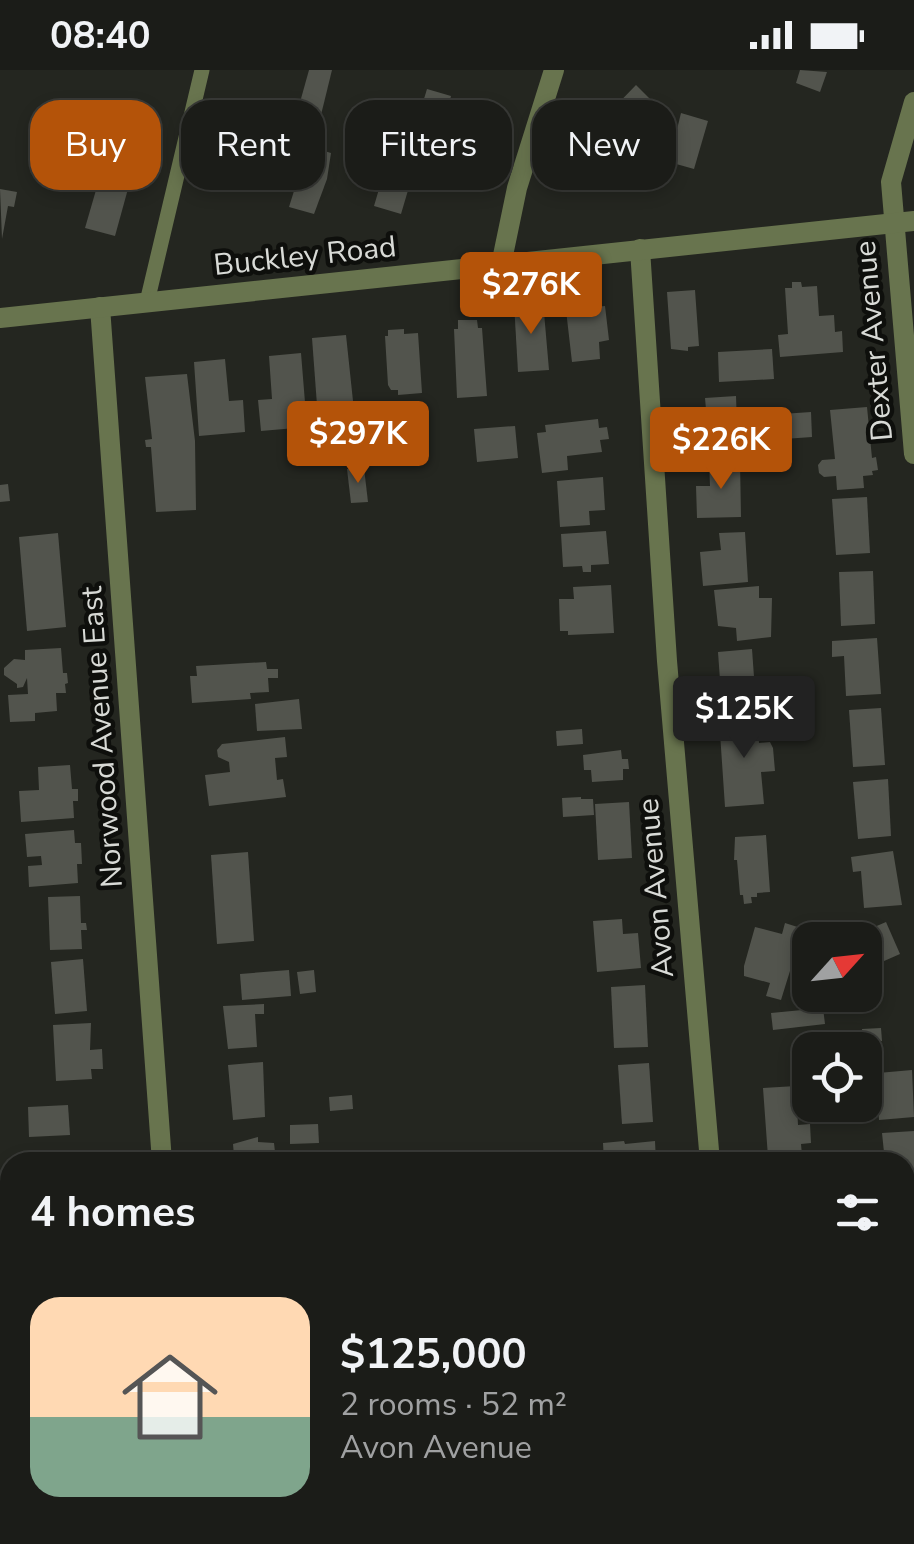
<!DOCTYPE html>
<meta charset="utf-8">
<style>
:root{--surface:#1b1c18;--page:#242521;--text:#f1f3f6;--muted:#a0a1a2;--line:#393a37;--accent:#b45309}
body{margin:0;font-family:"Nunito Sans",sans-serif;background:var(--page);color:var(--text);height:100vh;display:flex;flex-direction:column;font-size:38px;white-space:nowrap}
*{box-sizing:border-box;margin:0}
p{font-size:32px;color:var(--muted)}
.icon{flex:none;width:55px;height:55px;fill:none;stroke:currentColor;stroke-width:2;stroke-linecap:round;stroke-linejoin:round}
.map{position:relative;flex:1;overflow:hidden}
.drawer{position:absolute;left:0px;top:1082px;width:915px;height:392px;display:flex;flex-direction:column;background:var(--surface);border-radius:30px 30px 0 0;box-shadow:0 5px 15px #0003,0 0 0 2px var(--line)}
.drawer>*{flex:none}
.top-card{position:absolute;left:30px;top:30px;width:855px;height:90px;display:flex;gap:20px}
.needle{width:65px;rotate:63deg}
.buttons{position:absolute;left:792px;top:852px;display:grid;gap:20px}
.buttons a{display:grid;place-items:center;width:90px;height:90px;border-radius:20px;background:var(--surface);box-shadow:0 5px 15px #0003,0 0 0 2px var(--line);font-size:50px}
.price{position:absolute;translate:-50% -85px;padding:0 22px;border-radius:10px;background:var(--accent);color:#fff;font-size:32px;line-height:65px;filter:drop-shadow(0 2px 5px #0008)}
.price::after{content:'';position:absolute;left:50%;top:60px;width:30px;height:22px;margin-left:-15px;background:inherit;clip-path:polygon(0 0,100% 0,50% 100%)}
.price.active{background:#222;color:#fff}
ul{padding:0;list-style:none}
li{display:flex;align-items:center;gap:30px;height:250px;padding:0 30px}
li span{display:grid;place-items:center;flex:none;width:280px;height:200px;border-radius:30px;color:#555}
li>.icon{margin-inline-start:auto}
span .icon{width:120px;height:120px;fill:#fffc;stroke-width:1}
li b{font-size:42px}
h2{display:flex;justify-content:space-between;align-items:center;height:120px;padding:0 30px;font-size:42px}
.pill{padding:0 35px;border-radius:30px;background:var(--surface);box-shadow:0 5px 15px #0003,0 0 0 2px var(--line);font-size:35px;line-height:90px}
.pill.active{background:var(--accent);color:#fff}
.status{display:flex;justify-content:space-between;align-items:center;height:70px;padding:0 50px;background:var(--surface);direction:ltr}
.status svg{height:28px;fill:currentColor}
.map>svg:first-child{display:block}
</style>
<div class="status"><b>08:40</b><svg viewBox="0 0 49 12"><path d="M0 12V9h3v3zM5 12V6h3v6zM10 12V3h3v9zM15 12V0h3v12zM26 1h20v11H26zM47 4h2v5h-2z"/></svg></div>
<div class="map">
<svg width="914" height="1474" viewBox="0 0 914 1474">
<rect width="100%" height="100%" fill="#242620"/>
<g fill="#52544d">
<polygon points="309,0 332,0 320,49 297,43"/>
<polygon points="800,0 827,2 820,22 796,13"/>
<polygon points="636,15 661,40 613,89 592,68 605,54 602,50"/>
<polygon points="427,19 451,26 442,60 417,52"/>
<polygon points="681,43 708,51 694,99 669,92"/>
<polygon points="394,68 412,73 408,87 417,90 401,144 374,136"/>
<polygon points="308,76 331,83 327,109 314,144 289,137"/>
<polygon points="105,89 134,97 115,166 85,158"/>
<polygon points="0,119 17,122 14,137 8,136 2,169"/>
<polygon points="792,212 801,212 802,217 817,216 819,246 834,245 835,262 842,261 843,282 780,287 778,265 788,264 785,218 792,218"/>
<polygon points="695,220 699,276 688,277 688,281 671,279 667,222"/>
<polygon points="543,231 549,300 518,302 514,233"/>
<polygon points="605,236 609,270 599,272 600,289 572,292 566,240"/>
<polygon points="458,250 477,250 478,258 482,258 487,326 457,328 454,259 458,259"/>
<polygon points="404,259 404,264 418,263 422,323 398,325 398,320 391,320 388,315 385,266 388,266 388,260"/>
<polygon points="346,265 353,331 317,335 312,268"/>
<polygon points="772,279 774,309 719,312 718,282"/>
<polygon points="301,283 307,357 261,361 258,330 272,329 269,286"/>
<polygon points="225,289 229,331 243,330 245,362 199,366 194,292"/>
<polygon points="187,304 195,371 196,440 156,442 151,377 146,377 145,370 152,369 145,307"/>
<polygon points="736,326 738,382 686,382 685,355 707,351 705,328"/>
<polygon points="867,337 872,388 876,387 878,400 872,401 873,405 863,406 864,418 837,420 836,406 824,407 819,403 818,395 822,390 835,389 830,340"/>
<polygon points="811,342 812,367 784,369 782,344"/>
<polygon points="598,349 599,358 607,357 609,369 600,370 602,382 567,386 568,400 542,403 537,363 546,362 545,355"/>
<polygon points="421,351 423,380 399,382 396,353"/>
<polygon points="515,356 518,388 477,392 474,359"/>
<polygon points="740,391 741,447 697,448 696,416 710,416 709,392"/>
<polygon points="364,398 368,432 351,433 347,399"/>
<polygon points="603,407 605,440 589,441 590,455 560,457 557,411"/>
<polygon points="8,414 10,431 0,432 0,415"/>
<polygon points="867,427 870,483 836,485 832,429"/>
<polygon points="606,461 609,494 591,495 591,502 583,502 582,496 563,497 561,464"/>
<polygon points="745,462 748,512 703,516 700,482 721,480 719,463"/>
<polygon points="58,463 66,557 27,561 19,467"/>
<polygon points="873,501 875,554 841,556 839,502"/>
<polygon points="611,515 614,563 568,565 568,561 560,561 559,529 574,529 573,517"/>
<polygon points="759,516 759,528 772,528 771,567 737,571 736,558 718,556 714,520"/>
<polygon points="877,568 881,624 846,626 844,586 832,587 832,571"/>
<polygon points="61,578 63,603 67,603 68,613 65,614 66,623 56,623 57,641 35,643 35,651 10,652 8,625 28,624 27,608 23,617 17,618 17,614 4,605 4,598 14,589 25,590 25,580"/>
<polygon points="752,579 756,635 722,638 718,582"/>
<polygon points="266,592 267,599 278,599 278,608 268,608 269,622 250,623 251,629 192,633 190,606 197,606 196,596"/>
<polygon points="299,629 302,659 257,661 255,634"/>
<polygon points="881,638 885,695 853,697 849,640"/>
<polygon points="757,645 759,673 770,672 773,678 775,701 761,702 764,734 725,737 719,648"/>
<polygon points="582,659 583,674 557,676 556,661"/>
<polygon points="285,667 287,687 275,688 277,710 283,709 286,727 209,736 205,705 230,702 229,692 218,687 217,680 222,674"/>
<polygon points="621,680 622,689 628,689 629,699 623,699 623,710 592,712 591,700 584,700 583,685"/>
<polygon points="70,695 72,719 78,719 78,731 73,731 74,748 21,752 19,721 39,720 38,697"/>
<polygon points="888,709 891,766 858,769 853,712"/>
<polygon points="581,727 581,729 593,729 594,745 563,747 562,728"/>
<polygon points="629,732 632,788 598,790 595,734"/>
<polygon points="74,760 75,773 81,773 82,794 77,794 78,813 29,817 28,796 42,795 41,786 27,787 25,764"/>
<polygon points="766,765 770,822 757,823 757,827 751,827 752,833 744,834 743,825 740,825 737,790 734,790 735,767"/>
<polygon points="893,781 902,835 864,838 861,801 853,802 851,787"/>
<polygon points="248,782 254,871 217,874 211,785"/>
<polygon points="80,826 81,853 86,853 87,860 81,860 82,879 50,880 48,827"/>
<polygon points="622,849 623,864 638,863 641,898 597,902 593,851"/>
<polygon points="886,852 900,884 875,895 878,903 865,909 865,870 844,870"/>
<polygon points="785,853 807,860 802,877 798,875 781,930 766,926 770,913 744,906 744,896 755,857 782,864"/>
<polygon points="83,889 87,941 55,944 51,892"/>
<polygon points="289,900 291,926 242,930 240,904"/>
<polygon points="314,900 316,922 300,924 297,902"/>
<polygon points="645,915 648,977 614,978 611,917"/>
<polygon points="264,934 264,944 255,944 257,977 228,979 223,936"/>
<polygon points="823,938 825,954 773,960 771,943"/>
<polygon points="91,953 90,980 102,979 103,999 91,999 92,1009 56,1011 53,955"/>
<polygon points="881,958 882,971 863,973 862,959"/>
<polygon points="263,992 265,1047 233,1050 228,995"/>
<polygon points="649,993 653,1052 622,1054 618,995"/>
<polygon points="912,1000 914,1047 879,1050 878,1036 881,1035 878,1003"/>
<polygon points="796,1016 798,1055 810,1054 811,1073 801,1074 802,1085 768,1087 763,1018"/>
<polygon points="352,1025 353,1039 330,1041 329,1027"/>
<polygon points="68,1035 70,1065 29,1067 28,1037"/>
<polygon points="318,1054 319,1073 290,1074 290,1055"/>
<polygon points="914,1061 914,1123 905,1123 905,1092 885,1092 882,1063"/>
<polygon points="258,1067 258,1072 274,1073 275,1082 266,1082 266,1092 224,1092 223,1087 234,1086 233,1074"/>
<polygon points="624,1071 625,1074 655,1071 656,1092 604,1092 603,1073"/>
<polygon points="914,1133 914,1193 905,1194 905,1134"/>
<polygon points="914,1202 914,1265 905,1265 905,1203"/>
<polygon points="914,1299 914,1345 905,1346 905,1300"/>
</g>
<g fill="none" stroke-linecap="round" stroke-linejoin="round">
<polyline stroke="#68744e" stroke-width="15" points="147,232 202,0"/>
<g stroke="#68744e" stroke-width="20">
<polyline points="914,32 891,112 914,384"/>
<polyline points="640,179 667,591 710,1092"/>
<polyline points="501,195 517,118 554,0"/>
<polyline points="100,237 162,1092"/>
</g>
<polyline stroke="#68744e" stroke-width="20" points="0,248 914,151"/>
</g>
<g text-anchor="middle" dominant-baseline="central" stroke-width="9" stroke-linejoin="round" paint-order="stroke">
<g font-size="30" fill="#d8dad6" stroke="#0e0f0c">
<text transform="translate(305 186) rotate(-6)">Buckley Road</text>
<text transform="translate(874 271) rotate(-95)">Dexter Avenue</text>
<text transform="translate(102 667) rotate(-94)">Norwood Avenue East</text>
<text transform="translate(656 818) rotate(-95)">Avon Avenue</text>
</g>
</g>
</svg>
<div class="buttons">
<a><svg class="needle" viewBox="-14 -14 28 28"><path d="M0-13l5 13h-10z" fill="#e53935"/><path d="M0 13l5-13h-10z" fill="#a0a1a2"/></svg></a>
<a><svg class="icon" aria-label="locate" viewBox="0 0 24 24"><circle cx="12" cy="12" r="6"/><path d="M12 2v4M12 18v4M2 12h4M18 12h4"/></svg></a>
</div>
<b class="price" style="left:531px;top:267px">$276K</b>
<b class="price" style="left:358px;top:416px">$297K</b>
<b class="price" style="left:721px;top:422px">$226K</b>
<b class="price active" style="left:744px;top:691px">$125K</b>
<div class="top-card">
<a class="pill active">Buy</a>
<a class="pill">Rent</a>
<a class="pill">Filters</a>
<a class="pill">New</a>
</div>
<section class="drawer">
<h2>4 homes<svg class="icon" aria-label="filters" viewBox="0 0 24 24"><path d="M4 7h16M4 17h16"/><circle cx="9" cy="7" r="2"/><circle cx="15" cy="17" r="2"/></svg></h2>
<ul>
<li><span style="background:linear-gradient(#ffd9b3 60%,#7fa58c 0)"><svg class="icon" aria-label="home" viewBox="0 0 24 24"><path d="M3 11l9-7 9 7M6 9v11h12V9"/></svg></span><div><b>$125,000</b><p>2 rooms · 52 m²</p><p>Avon Avenue</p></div></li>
</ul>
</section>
</div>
